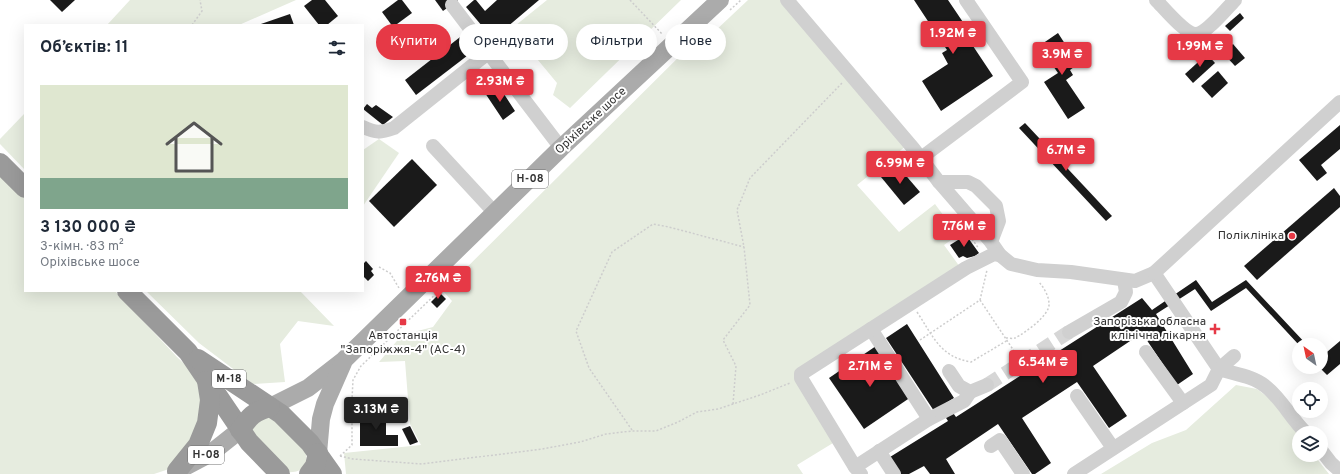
<!DOCTYPE html>
<html lang="uk">
<meta charset="utf-8">
<style>
:root{--surface:#fff;--page:#f6f6f7;--text:#1f2937;--muted:#747a83;--accent:#e63946}
body{margin:0;font-family:Overpass,sans-serif;background:var(--page);color:var(--text);height:100vh;display:flex;flex-direction:column;font-size:15px;white-space:nowrap}
*{box-sizing:border-box;margin:0}
p{font-size:13px;color:var(--muted)}
.icon{flex:none;width:22px;height:22px;fill:none;stroke:currentColor;stroke-width:2;stroke-linecap:round;stroke-linejoin:round}
.map{position:relative;flex:1;overflow:hidden}
.side{position:absolute;left:24px;top:24px;width:340px;height:268px;display:flex;flex-direction:column;background:var(--surface);border-radius:0px;box-shadow:0 4px 16px #0002}
.side>*{flex:none}
.banner{position:absolute;left:376px;top:24px;width:380px;height:36px;display:flex;gap:8px}
.needle{width:26px;rotate:327deg}
.controls{position:absolute;left:1292px;top:338px;display:grid;gap:8px}
.controls a{display:grid;place-items:center;width:36px;height:36px;border-radius:50%;background:var(--surface);box-shadow:0 4px 16px #0002;font-size:20px}
.price{position:absolute;translate:-50% -34px;padding:0 9px;border-radius:4px;background:var(--accent);color:#fff;font-size:13px;line-height:26px;filter:drop-shadow(0 1px 2px #0008)}
.price::after{content:'';position:absolute;left:50%;top:24px;width:12px;height:9px;margin-left:-6px;background:inherit;clip-path:polygon(0 0,100% 0,50% 100%)}
.price.on{background:#222;color:#fff}
ul{padding:0;list-style:none}
li{display:grid;align-content:center;gap:8px;height:212px;padding:0 16px}
li span{display:grid;place-items:center;height:124px;border-radius:0px;color:#555}
li>.icon{margin-inline-start:auto}
span .icon{width:72px;height:72px;fill:#fffc;stroke-width:1}
li b{font-size:17px}
h2{display:flex;justify-content:space-between;align-items:center;height:48px;padding:0 16px;font-size:17px}
.tag{padding:0 14px;border-radius:18px;background:var(--surface);box-shadow:0 4px 16px #0002;font-size:14px;line-height:36px}
.tag.on{background:var(--accent);color:#fff}
.map>svg:first-child{display:block}
</style>
<div class="map">
<svg width="1340" height="474" viewBox="0 0 1340 474">
<rect width="100%" height="100%" fill="#fff"/>
<g fill="#e6ecdf">
<polygon points="130,0 296,0 239,25 107,25"/>
<polygon points="547,0 681,0 570,108 553,95 557,83 523,42 503,56 490,46"/>
<polygon points="748,0 782,0 906,146 857,185 899,232 935,204 958,235 944,245 960,267 798,370 833,443 797,465 803,474 346,474 344,453 421,445 410,424 405,361 379,362 402,335 433,327 452,301 443,291 701,35 714,32"/>
<polygon points="25,113 25,170 0,144 0,139"/>
<polygon points="379,139 399,153 363,206 363,150"/>
<polygon points="0,168 25,195 25,291 115,291 177,357 197,376 204,425 169,469 154,474 0,474"/>
<polygon points="146,291 300,291 334,326 298,321 280,344 285,382 253,384 199,343"/>
<polygon points="1236,385 1257,389 1274,402 1299,435 1299,455 1314,455 1329,474 1101,474 1152,443 1186,430"/>
<path d="M270 417 275 419 305 451C311 467 300 474 284 472L254 441 252 426 255 422Z"/>
</g>
<g fill="#1a1a1a">
<polygon points="50,0 75,0 62,12"/>
<polygon points="312,0 325,0 338,16 327,25 319,25 304,6"/>
<polygon points="398,0 402,0 412,13 393,27 382,12"/>
<polygon points="435,0 458,0 443,11"/>
<polygon points="474,0 476,0 485,11 497,0 539,0 493,39 466,7"/>
<polygon points="914,0 948,0 971,34 967,37 993,76 941,111 922,81 948,64 942,53 947,50"/>
<polygon points="1240,13 1244,18 1230,31 1225,26"/>
<polygon points="290,14 294,25 258,25"/>
<polygon points="1058,33 1078,64 1070,70 1073,75 1066,80 1085,108 1068,119 1044,82 1058,73 1039,46"/>
<polygon points="464,34 476,49 416,95 405,80"/>
<polygon points="1233,44 1245,58 1235,66 1223,53"/>
<polygon points="1207,54 1215,63 1193,83 1185,74"/>
<polygon points="1218,71 1228,83 1212,98 1201,86"/>
<polygon points="495,86 499,92 502,91 515,111 503,120 485,93"/>
<polygon points="367,104 372,108 376,105 393,117 383,125 363,109"/>
<polygon points="1025,123 1112,216 1106,221 1019,128"/>
<polygon points="1340,125 1340,149 1321,165 1327,173 1317,181 1299,160"/>
<polygon points="412,159 437,185 394,227 369,201"/>
<polygon points="896,164 920,192 904,205 881,177"/>
<polygon points="1334,188 1340,196 1340,207 1257,280 1244,266"/>
<polygon points="966,235 979,253 975,256 967,258 963,256 959,258 950,245"/>
<polygon points="366,261 373,269 371,271 374,275 368,281 363,276 363,264"/>
<polygon points="1196,280 1212,302 1246,280 1307,345 1299,345 1246,288 1211,311 1195,289 1156,314 1193,374 1177,385 1142,333 1093,366 1127,416 1109,428 1077,382 1022,418 1051,463 1035,474 1032,474 998,424 946,459 955,474 930,474 924,466 909,474 901,474 890,457 948,421 939,407 934,411 886,338 907,324 954,398 946,403 956,417 1142,298 1152,310"/>
<polygon points="440,293 446,299 437,308 431,302"/>
<polygon points="1340,341 1340,364 1327,375 1319,367 1321,367 1321,357"/>
<polygon points="876,346 911,397 864,429 829,378"/>
<polygon points="360,414 386,414 386,435 398,435 398,446 360,446"/>
<polygon points="410,426 418,442 410,445 402,429"/>
</g>
<g fill="none" stroke-linecap="round" stroke-linejoin="round">
<polyline stroke="#d6d6d6" stroke-width="14" stroke-dasharray="14 7" stroke-linecap="butt" points="987,385 1069,332"/>
<g stroke="#cdcdcd" stroke-width="1.5" stroke-dasharray="2 2" stroke-linecap="butt">
<polyline points="630,0 663,35"/>
<polyline points="730,10 741,0"/>
<polyline points="192,25 202,11 200,0"/>
<polyline points="972,239 979,249"/>
<polyline points="379,267 390,273 399,288"/>
<polyline points="980,300 1018,357"/>
<path d="M917 312C933 336 940 357 971 362L1008 340"/>
<path d="M1006 338C1009 338 1013 339 1015 338 1025 333 1050 315 1049 304 1049 296 1044 288 1039 282"/>
<polyline points="920,340 980,300 987,270"/>
<polyline points="733,404 736,366 723,340 750,305 744,247 737,210 750,178 843,82"/>
<polyline points="632,430 589,368 576,331 612,252 653,224 669,227 744,247"/>
<polyline points="340,456 352,445 352,399 353,380 361,366 445,285 450,277"/>
<polyline points="340,456 353,459 422,464 542,449 580,442 606,434 632,431 656,431 678,422 697,412 718,409 760,395 790,383"/>
</g>
<g stroke="#d0d0d0" stroke-width="14">
<polyline points="787,0 913,148 939,182 991,242 1000,255 1011,264 1037,270 1071,272 1135,281 1154,273 1219,369 1211,385 1074,474"/>
<path d="M1156 0C1164 8 1185 34 1196 34 1206 34 1228 7 1235 0"/>
<polyline points="452,5 561,148"/>
<path d="M363 127C376 133 380 133 394 128L488 53"/>
<polyline points="433,146 495,213"/>
<polyline points="921,158 1022,82 966,0"/>
<polyline points="939,182 968,182 976,186 996,206 999,221 991,242"/>
<polyline points="1154,273 1340,102"/>
<polyline points="1069,332 1121,302 1126,292 1124,280"/>
<polyline points="1146,352 1183,403"/>
<path d="M1219 369C1234 374 1253 376 1265 386 1282 399 1291 419 1306 433"/>
<polyline points="1219,369 1234,356"/>
<polyline points="949,371 959,386 970,392 987,385"/>
<polyline points="1077,396 1113,448"/>
<polyline points="929,419 964,401 970,392"/>
<polyline points="991,446 1000,440 1023,474"/>
<polyline points="1321,450 1331,463 1340,471"/>
<polyline points="879,451 894,474"/>
<polyline points="855,467 929,419 871,329"/>
<polyline points="861,474 855,467 801,378 801,374 966,268 994,254 1000,255"/>
</g>
<g stroke="#ababab" stroke-width="18">
<polyline points="270,407 308,388 344,360 561,148 720,0"/>
<polyline points="318,453 321,419 325,404 343,363"/>
<polyline points="179,470 211,453 240,430"/>
</g>
<g stroke="#9a9a9a" stroke-width="20">
<polyline points="0,163 25,188"/>
<polyline points="127,291 188,352 249,442 280,474"/>
<polyline points="198,359 281,414 310,443 332,474"/>
<path d="M240 430C249 417 254 411 270 407"/>
<polyline points="177,471 198,445 207,423 210,400 207,381"/>
<polyline points="309,474 315,466 318,453"/>
</g>
</g>
<g fill="#e63946" stroke="#fff" stroke-width="1.5">
<circle cx="1292" cy="236" r="4"/>
<rect x="399" y="318" width="8" height="8" rx="2"/>
<path d="M1213 323h4v4h4v4h-4v4h-4v-4h-4v-4h4z"/>
</g>
<g text-anchor="middle" dominant-baseline="central" stroke-width="4" stroke-linejoin="round" paint-order="stroke">
<g fill="#fff" stroke="#707070" stroke-width="1">
<rect x="512" y="170" width="36" height="18" rx="3"/>
<rect x="212" y="370" width="34" height="18" rx="3"/>
<rect x="188" y="446" width="36" height="18" rx="3"/>
</g>
<g font-size="11" font-weight="bold" fill="#333">
<text x="530" y="179">Н-08</text>
<text x="229" y="379">М-18</text>
<text x="206" y="455">Н-08</text>
</g>
<g font-size="12" fill="#333" stroke="#fff">
<text transform="translate(591 121) rotate(-43)">Оріхівське шосе</text>
</g>
<g font-size="12" fill="#333" stroke="#fff" text-anchor="end">
<text x="1284" y="236">Поліклініка</text>
<text x="1206" y="322">Запорізька обласна<tspan x="1206" dy="14">клінічна лікарня</tspan></text>
<text x="403" y="336" text-anchor="middle">Автостанція<tspan x="403" dy="14">"Запоріжжя-4" (АС-4)</tspan></text>
</g>
</g>
</svg>
<div class="controls">
<a><svg class="needle" viewBox="-14 -14 28 28"><path d="M0-13l5 13h-10z" fill="#e53935"/><path d="M0 13l5-13h-10z" fill="#747a83"/></svg></a>
<a><svg class="icon" aria-label="locate" viewBox="0 0 24 24"><circle cx="12" cy="12" r="6"/><path d="M12 2v4M12 18v4M2 12h4M18 12h4"/></svg></a>
<a><svg class="icon" aria-label="layers" viewBox="0 0 24 24"><path d="M12 4l9 5-9 5-9-5zM3 14l9 5 9-5"/></svg></a>
</div>
<b class="price" style="left:953px;top:55px">1.92M ₴</b>
<b class="price" style="left:1200px;top:68px">1.99M ₴</b>
<b class="price" style="left:1062px;top:76px">3.9M ₴</b>
<b class="price" style="left:500px;top:103px">2.93M ₴</b>
<b class="price" style="left:1066px;top:172px">6.7M ₴</b>
<b class="price" style="left:900px;top:185px">6.99M ₴</b>
<b class="price" style="left:964px;top:248px">7.76M ₴</b>
<b class="price" style="left:438px;top:300px">2.76M ₴</b>
<b class="price" style="left:1043px;top:384px">6.54M ₴</b>
<b class="price" style="left:870px;top:388px">2.71M ₴</b>
<b class="price on" style="left:376px;top:431px">3.13M ₴</b>
<div class="banner">
<a class="tag on">Купити</a>
<a class="tag">Орендувати</a>
<a class="tag">Фільтри</a>
<a class="tag">Нове</a>
</div>
<section class="side">
<h2>Об’єктів: 11<svg class="icon" aria-label="filters" viewBox="0 0 24 24"><path d="M4 7h16M4 17h16"/><circle cx="9" cy="7" r="2"/><circle cx="15" cy="17" r="2"/></svg></h2>
<ul>
<li><span style="background:linear-gradient(#dfe7d0 75%,#7fa58c 0)"><svg class="icon" aria-label="home" viewBox="0 0 24 24"><path d="M3 11l9-7 9 7M6 9v11h12V9"/></svg></span><div><b>3 130 000 ₴</b><p>3-кімн. · 83 m²</p><p>Оріхівське шосе</p></div></li>
</ul>
</section>
</div>
